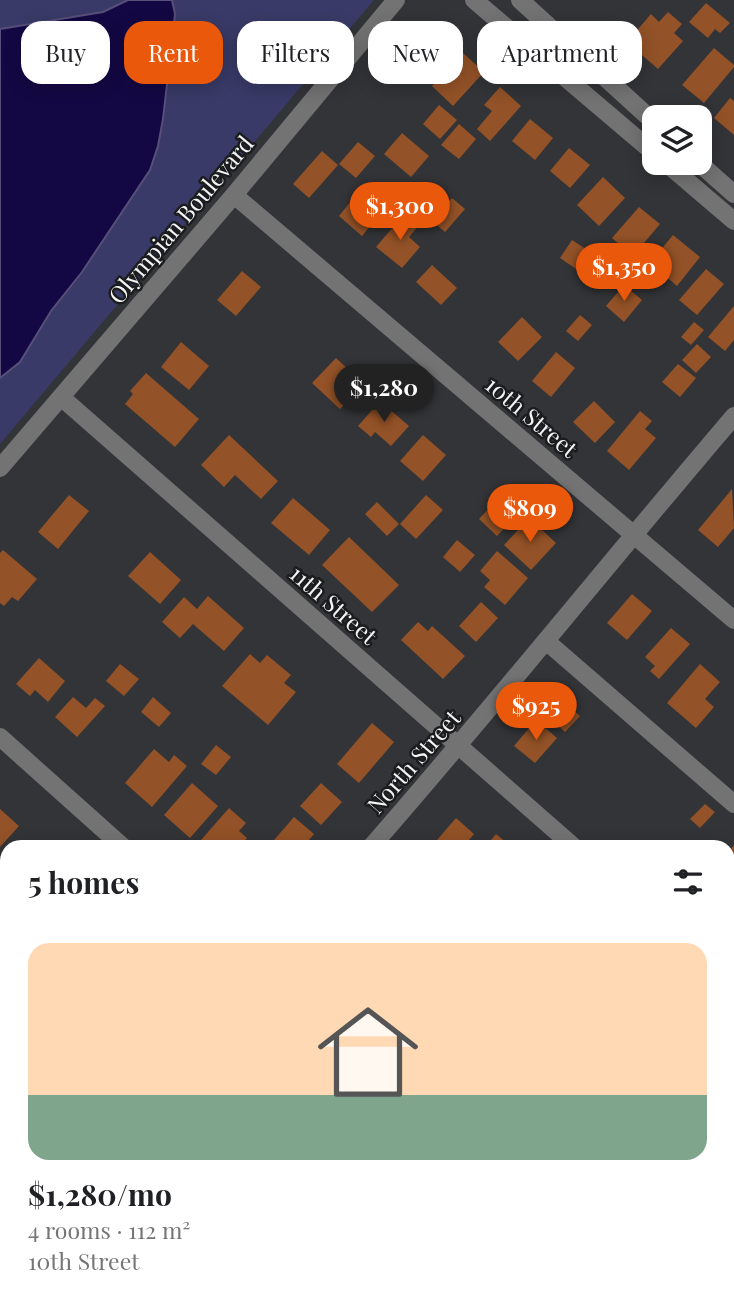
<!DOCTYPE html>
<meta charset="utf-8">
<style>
:root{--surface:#fff;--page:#f6f6f6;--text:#202124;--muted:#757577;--line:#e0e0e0;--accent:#ea580c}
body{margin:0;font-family:"Playfair Display",serif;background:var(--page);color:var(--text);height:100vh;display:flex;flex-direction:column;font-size:26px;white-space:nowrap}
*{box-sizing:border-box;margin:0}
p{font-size:23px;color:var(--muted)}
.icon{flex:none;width:38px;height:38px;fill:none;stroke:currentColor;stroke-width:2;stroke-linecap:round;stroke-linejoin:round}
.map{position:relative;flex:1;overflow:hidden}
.panel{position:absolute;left:0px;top:840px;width:735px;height:469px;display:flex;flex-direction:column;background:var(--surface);border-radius:21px 21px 0 0;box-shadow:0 4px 18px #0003}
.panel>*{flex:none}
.top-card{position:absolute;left:21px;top:21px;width:693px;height:63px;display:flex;gap:14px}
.buttons{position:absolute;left:642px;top:105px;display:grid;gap:14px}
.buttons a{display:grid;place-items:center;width:70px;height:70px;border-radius:14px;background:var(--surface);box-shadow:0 4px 18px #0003;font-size:35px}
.price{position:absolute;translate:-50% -60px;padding:0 16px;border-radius:24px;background:var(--accent);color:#fff;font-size:23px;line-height:46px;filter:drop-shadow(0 2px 4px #0008)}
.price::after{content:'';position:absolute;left:50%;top:42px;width:21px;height:16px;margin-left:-10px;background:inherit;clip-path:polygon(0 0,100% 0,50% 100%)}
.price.selected{background:#222;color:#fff}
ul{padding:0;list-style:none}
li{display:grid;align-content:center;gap:14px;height:371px;padding:0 28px}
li+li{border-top:2px solid var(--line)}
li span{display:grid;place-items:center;height:217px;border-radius:21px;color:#555}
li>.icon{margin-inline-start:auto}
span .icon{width:126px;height:126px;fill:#fffc;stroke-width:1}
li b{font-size:30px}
h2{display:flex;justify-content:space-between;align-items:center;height:84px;padding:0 28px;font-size:30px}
.tag{padding:0 24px;border-radius:21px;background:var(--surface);box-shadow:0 4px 18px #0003;font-size:24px;line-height:63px}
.tag.selected{background:var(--accent);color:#fff}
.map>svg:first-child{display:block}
</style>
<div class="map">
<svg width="734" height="1309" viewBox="0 0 734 1309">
<rect width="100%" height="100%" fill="#333437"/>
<polygon fill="#393a67" points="0,0 374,0 0,444"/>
<polygon fill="#140844" stroke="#574f79" stroke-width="2" points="128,0 172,0 175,14 163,119 158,146 150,170 82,272 51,311 20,362 0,378 0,29 103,12"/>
<g fill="#935227">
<polygon points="706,3 730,23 720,33 715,29 708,38 689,22"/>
<polygon points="668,12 682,24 674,33 683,41 658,69 627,42 651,14 659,22"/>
<polygon points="436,27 456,45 424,81 404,64"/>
<polygon points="714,48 734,65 734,67 704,103 682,85"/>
<polygon points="463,53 484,72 453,106 432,86"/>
<polygon points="500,87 521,106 490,141 477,129 492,111 484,105"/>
<polygon points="730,98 734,101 734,135 714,118"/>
<polygon points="439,105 457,120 440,139 423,124"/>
<polygon points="530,119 553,138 535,160 512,141"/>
<polygon points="459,124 476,139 459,159 441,145"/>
<polygon points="402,133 429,156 411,177 384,154"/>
<polygon points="358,142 375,156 356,178 339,164"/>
<polygon points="569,148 590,165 570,188 550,171"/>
<polygon points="322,151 338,165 309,198 293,184"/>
<polygon points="603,177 625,198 599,226 577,205"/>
<polygon points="376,186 392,200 362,236 339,216 355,196 362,202"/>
<polygon points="452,198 465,209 445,232 432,221"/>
<polygon points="639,207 660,224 633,256 612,238"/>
<polygon points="405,213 419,225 409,237 420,247 402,268 376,247"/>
<polygon points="673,235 700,257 677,286 650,263"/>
<polygon points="572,240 592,253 579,271 560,258"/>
<polygon points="432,265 457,288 441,305 416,282"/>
<polygon points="706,269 724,284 697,315 679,300"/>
<polygon points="242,271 261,287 236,316 217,300"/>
<polygon points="624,285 642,300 624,322 606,306"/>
<polygon points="734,306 734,340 725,351 708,337"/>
<polygon points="580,315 592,325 578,341 566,331"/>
<polygon points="522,317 542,337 518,361 498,342"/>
<polygon points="694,322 704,330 691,345 681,337"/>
<polygon points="181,342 209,366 189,390 161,367"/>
<polygon points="697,344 711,357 696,373 682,360"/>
<polygon points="556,352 575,368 551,397 532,381"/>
<polygon points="336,358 364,384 340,409 312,383"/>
<polygon points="678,364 696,378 680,397 662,382"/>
<polygon points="146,373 199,419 175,447 125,404 133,394 130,391"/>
<polygon points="380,401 409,426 391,446 375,432 371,437 358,426"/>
<polygon points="594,401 615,422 595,443 573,422"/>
<polygon points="640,411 652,421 645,429 656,438 629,470 607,451"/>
<polygon points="229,435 278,481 261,499 235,475 224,487 201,465"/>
<polygon points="423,435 446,455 423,481 400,461"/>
<polygon points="732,489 734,528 718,547 698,530"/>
<polygon points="69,495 89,511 58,549 38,532"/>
<polygon points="426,495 443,510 416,539 400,524"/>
<polygon points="293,498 330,530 309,555 271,523"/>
<polygon points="497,500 515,517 497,536 479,519"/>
<polygon points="377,502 399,524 387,536 365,514"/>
<polygon points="529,518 556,543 531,570 504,545"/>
<polygon points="349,537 399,585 372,612 322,565"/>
<polygon points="457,540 475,555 460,572 443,557"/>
<polygon points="3,550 37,579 18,601 12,597 4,606 0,603 0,553"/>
<polygon points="497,551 528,578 505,605 484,587 490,580 480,571"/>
<polygon points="150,552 181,580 160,604 128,576"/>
<polygon points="632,594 652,611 627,640 607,623"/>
<polygon points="208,596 244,628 224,651 193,624 180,638 162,622 184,597 197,609"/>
<polygon points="481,602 498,618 476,642 459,626"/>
<polygon points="418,622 428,631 432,626 465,656 443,679 401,640"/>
<polygon points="671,628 690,644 659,679 650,671 655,666 645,657"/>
<polygon points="250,654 260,663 267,655 291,675 284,683 296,692 268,725 222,686"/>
<polygon points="39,658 65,681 48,702 35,690 30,696 16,684"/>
<polygon points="120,664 139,679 124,696 106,681"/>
<polygon points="700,664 720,682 705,699 714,707 696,728 667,703"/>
<polygon points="73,697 86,708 95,698 105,706 77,737 55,717"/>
<polygon points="153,697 171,713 159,727 141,712"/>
<polygon points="558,697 580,716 565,732 544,713"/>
<polygon points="536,720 557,738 535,763 514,746"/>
<polygon points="372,723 394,742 359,783 337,764"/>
<polygon points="216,745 231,757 216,775 201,764"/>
<polygon points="154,749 169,762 174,755 187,766 152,807 125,783"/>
<polygon points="192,783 218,806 190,838 164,815"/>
<polygon points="321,783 342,802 321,825 300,806"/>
<polygon points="705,804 715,812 700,828 690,819"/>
<polygon points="229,808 246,823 239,831 247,838 239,847 195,847"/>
<polygon points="0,809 19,826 0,847"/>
<polygon points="294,817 314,834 303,847 282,847 274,840"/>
<polygon points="456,818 474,834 463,847 431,847"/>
<polygon points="496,834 512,847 485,847"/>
<polygon points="734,845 734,899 728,905 728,852"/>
<polygon points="0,1102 7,1108 7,1147 0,1141"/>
<polygon points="16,1302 49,1302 43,1309 10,1309"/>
<polygon points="228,1302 263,1302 257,1309 236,1309"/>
<polygon points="491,1302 529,1302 522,1309 489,1309 487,1307"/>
</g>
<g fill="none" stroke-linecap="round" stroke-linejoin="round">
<g stroke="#737374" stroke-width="18">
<polyline points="474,0 654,153"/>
<polyline points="520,0 654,122"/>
<polyline points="666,163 734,221"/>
<polyline points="699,163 734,194"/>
<polyline points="234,195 734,620"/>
<polyline points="61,397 574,847"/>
<polyline points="0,468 234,195 396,0"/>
<polyline points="546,641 734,804"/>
<polyline points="0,737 123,847"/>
<path d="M371 847C495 705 612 559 734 416"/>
<polyline points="728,983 734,988"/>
<polyline points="728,1181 734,1186"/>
<polyline points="0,1262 7,1255"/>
<polyline points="155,1302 163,1309"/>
<polyline points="632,1302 640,1309"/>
</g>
</g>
<g text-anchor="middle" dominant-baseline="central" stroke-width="5" stroke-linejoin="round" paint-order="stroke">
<g font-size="23" fill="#f4f4f6" stroke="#1b1c1d">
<text transform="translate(180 219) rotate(-50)">Olympian Boulevard</text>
<text transform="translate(532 416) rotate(40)">10th Street</text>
<text transform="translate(334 604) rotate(41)">11th Street</text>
<text transform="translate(413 761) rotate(-49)">North Street</text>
</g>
</g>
</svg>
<div class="buttons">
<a><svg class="icon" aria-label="layers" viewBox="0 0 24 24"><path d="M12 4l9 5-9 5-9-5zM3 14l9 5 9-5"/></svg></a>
</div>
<b class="price" style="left:400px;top:242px">$1,300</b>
<b class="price" style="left:624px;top:303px">$1,350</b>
<b class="price selected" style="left:384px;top:424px">$1,280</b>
<b class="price" style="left:530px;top:544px">$809</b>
<b class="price" style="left:536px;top:742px">$925</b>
<div class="top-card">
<a class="tag">Buy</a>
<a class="tag selected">Rent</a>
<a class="tag">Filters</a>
<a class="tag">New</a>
<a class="tag">Apartment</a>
</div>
<section class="panel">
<h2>5 homes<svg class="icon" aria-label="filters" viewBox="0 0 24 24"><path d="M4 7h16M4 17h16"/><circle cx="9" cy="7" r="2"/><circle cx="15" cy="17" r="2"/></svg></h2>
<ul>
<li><span style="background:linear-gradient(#ffd9b3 70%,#7fa58c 0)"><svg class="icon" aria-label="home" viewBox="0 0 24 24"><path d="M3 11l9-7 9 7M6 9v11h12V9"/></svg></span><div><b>$1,280/mo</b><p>4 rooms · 112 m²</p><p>10th Street</p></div></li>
</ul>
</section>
</div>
